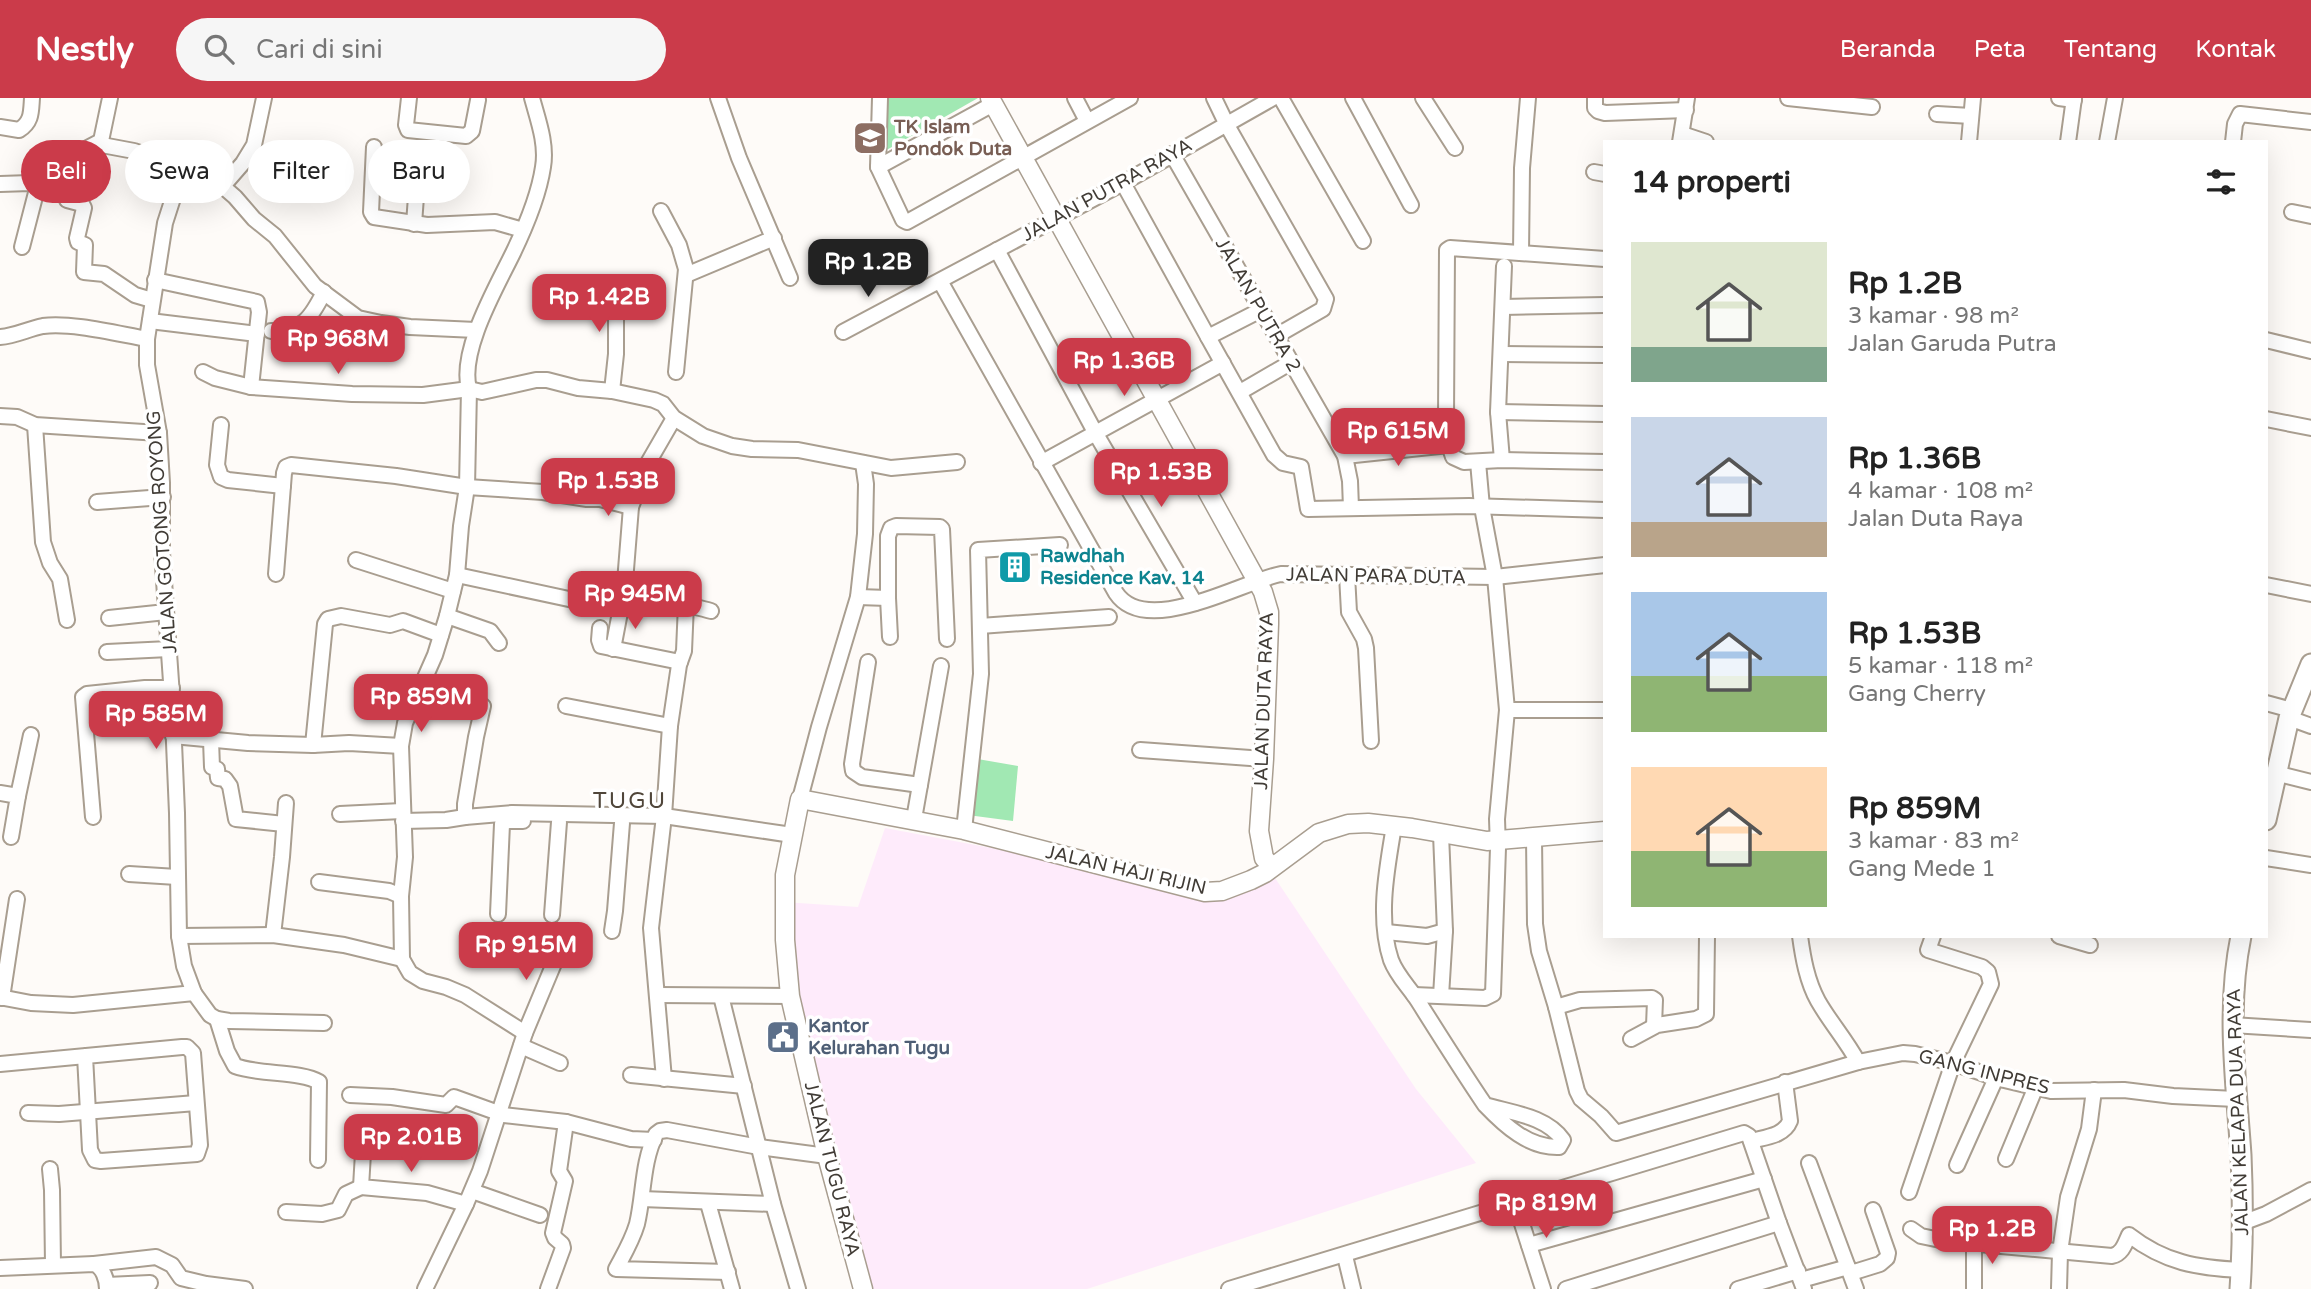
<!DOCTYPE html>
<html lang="id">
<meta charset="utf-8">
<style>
:root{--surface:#fff;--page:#f6f6f6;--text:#222;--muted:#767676;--accent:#cb3b4a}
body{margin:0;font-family:"Varela Round",sans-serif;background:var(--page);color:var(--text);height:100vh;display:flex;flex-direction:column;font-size:26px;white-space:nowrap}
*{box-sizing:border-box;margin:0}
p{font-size:23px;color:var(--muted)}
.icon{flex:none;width:38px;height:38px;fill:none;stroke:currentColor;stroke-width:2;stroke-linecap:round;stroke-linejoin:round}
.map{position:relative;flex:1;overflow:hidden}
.side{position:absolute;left:1603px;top:42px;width:665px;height:798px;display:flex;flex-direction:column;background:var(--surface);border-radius:0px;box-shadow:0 7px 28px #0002}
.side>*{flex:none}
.banner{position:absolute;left:21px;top:42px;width:665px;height:63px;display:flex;gap:14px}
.price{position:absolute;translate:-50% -60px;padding:0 16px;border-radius:14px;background:var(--accent);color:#fff;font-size:23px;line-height:46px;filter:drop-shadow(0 2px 4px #0008)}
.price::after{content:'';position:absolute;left:50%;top:42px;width:21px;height:16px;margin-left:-10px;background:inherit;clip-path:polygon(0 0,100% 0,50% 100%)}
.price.active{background:#222;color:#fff}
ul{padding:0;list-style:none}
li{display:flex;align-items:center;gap:21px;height:175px;padding:0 28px}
li span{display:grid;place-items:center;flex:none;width:196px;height:140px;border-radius:0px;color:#555}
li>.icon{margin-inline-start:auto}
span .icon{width:84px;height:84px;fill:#fffc;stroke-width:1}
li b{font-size:30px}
h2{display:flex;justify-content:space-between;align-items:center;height:84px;padding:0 28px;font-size:30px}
.pill{padding:0 24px;border-radius:32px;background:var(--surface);box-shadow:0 7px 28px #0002;font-size:24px;line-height:63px}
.pill.active{background:var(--accent);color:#fff}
header{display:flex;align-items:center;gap:42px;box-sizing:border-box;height:98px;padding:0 35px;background:var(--accent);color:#fff}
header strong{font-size:33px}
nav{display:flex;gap:38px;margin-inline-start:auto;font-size:24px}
.search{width:490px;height:63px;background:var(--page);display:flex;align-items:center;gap:18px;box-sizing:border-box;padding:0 24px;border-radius:38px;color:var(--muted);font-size:26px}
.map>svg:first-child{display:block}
</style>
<header>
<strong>Nestly</strong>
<div class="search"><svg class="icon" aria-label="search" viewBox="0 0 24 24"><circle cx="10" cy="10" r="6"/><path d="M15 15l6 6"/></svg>Cari di sini</div>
<nav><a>Beranda</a><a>Peta</a><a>Tentang</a><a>Kontak</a></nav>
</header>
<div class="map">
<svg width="2311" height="1191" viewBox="0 0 2311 1191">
<rect width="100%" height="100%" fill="#fefbf8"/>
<polygon fill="#feebfb" points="885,730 1200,789 1269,771 1416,991 1476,1065 1087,1191 868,1191 804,950 784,804 858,809"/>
<g fill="#a1e8b3">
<polygon points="885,0 978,0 883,54"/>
<polygon points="966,659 1018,668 1013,723 960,716"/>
</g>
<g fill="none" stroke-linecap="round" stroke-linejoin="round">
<g stroke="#a99e90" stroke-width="18">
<g id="minor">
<polyline points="409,0 406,27 408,32 466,38 472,33 478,2"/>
<polyline points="718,0 739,60 790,180"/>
<polyline points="880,0 878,69 903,122 907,124 1130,0"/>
<polyline points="1075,0 1087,23"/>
<polyline points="1214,0 1228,29 1326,201 1323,211 1276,238"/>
<polyline points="1281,0 1363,143"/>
<polyline points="1353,0 1411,107"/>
<polyline points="1423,0 1455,50"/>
<polyline points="1595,0 1595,10 1598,13 1605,15 1686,12"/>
<polyline points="1788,0 1872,9"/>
<polyline points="2059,0 2074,2"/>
<polyline points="1937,16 1971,18"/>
<path d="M0 29 19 32C32 24 31 14 32 0"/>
<polyline points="1682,36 1706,44"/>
<polyline points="101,43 102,47 134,53 212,79 235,99 254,121 275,138 315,188 358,220 381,225 410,229 476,232"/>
<polyline points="1680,44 1687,0"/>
<polyline points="1969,44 1973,0"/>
<polyline points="2068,44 2074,0"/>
<polyline points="2107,44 2115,0"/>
<polyline points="2233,44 2235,26 2240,16 2311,24"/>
<polyline points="374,49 371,114 374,119 427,127 495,124 523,132"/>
<polyline points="1172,56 1345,358 1350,383 1351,410"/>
<polyline points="183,69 165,125 147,241 147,267 159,335 162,385 162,454 172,598 177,715 179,838 184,868 194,895 210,917 217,921 229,923 324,925"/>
<polyline points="878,69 993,6"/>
<polyline points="1594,74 1605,76"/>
<polyline points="1123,85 1208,239"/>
<polyline points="0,86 30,85 68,91 72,86 84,52 101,43 110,0"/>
<polyline points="223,88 243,65 254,47 264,0"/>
<polyline points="68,91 67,102 82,106 84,110 77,140 78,144 85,147 84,174 104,176 135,197 152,202"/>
<polyline points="661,113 679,147 686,171 676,274"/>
<polyline points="2292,114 2311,118"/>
<polyline points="414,126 419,57"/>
<polyline points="22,149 38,87"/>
<polyline points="997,152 1096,336 1195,505"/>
<polyline points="1521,155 1522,70 1528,0"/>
<polyline points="1605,161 1450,150 1447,152 1446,321 1449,347 1453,359 1464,364 1502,362 1605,364"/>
<polyline points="686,177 774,140"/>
<polyline points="155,182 257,204 259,214 251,289"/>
<path d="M940 183 1116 495C1146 540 1241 484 1281 476L1495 479 1605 467"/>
<polyline points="1503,209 1605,207"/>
<polyline points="1261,212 1208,239 1274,357 1283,365 1301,369 1308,411 1469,408 1605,412"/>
<polyline points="150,223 257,236"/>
<path d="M271 233C302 234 311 220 324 194"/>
<polyline points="843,234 1123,85 1273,0"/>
<path d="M0 239C15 238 28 231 43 228 71 224 118 236 147 241"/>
<polyline points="2266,242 2311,253"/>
<polyline points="1502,256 1605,257"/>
<polyline points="203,274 215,280 251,289 352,296 423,297 469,291 482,294 536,282 547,282 578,290 612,293 654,302 663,306 674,320 703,338 732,348 752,351 798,352 891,370 957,364"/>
<polyline points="612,293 616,256 616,192"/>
<polyline points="1240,294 1290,265"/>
<polyline points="1498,314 1605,316"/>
<polyline points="0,318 17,319 35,327 159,335"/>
<polyline points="2266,321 2311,330"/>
<polyline points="35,327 43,444 50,465 60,481 67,522"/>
<polyline points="221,327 217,367 221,379 228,382 283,388"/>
<polyline points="1345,358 1449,347"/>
<polyline points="1502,362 1498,314 1504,168"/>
<polyline points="1041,365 1223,265"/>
<polyline points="97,404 163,399"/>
<path d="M631 409 625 484C638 497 691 507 711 513"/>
<polyline points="356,462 453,493"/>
<polyline points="276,476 284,375 286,369 291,367 396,378 467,389 543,394 587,401 600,401 631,409 648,365 674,320"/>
<polyline points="457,477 592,506"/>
<polyline points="1347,477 1349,514 1364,541 1366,550 1371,643"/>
<polyline points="2266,487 2311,496"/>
<polyline points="858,499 888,500 888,438 891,430 896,428 940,429 942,431 947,541"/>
<polyline points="888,500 890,539"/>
<polyline points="447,518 490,533 499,545"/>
<polyline points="109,520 166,514"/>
<polyline points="980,528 1109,519"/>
<polyline points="600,530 599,542 601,548 680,564"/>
<polyline points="613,551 621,509"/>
<polyline points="107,554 169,551"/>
<polyline points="868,564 852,666 853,673 862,679 920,687"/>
<polyline points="2266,605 2292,612"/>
<polyline points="566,608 670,628"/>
<polyline points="1507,612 1605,612"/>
<polyline points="2289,620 2311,628"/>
<polyline points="173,638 248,645 313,647 349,645 401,648"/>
<polyline points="211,642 212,669 217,671 218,680 225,681 230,688 236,721 284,726"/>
<polyline points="313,647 325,526 328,521 341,518 390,527 403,523 441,537"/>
<polyline points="1140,652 1264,661"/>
<polyline points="2275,675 2311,684"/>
<polyline points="0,695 18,698 11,739"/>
<polyline points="18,698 31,637"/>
<polyline points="800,701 819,629 858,499 865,436 866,386 863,365"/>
<polyline points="340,716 402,713"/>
<polyline points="93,719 83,599 87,596 145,590 172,590"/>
<polyline points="465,719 512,715 664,718 792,737"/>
<polyline points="914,721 941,568"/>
<polyline points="403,723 446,722 465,719 465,706 476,639 483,608"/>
<path d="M1394 728C1387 770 1377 820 1391 862 1397 878 1409 889 1418 903 1440 938 1462 973 1485 1007 1505 1028 1529 1050 1559 1049L1563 1042C1546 1018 1512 1015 1485 1007"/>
<polyline points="964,732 981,576 978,452 1060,447"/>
<polyline points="1534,740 1535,826 1539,853 1556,909 1577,993 1581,1001 1601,1018 1616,1035 1858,964 1903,955 1915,956 1953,965 1996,980 2051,993 2124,992 2173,998 2236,1001"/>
<polyline points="2266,760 2311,767"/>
<polyline points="129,776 177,779"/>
<polyline points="319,784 389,793 401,798"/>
<polyline points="498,816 502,726 508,723 523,723"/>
<polyline points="552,817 559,724"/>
<polyline points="612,833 615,813 622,725"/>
<polyline points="1386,834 1427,838 1445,833"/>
<polyline points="273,837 282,759 286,705"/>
<polyline points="179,838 273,837 344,847 402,861"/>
<path d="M1800 838C1803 860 1807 883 1818 903 1830 924 1846 942 1858 964"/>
<polyline points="2059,838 2090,847"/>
<polyline points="658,897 790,898"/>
<polyline points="1414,897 1485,900 1493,896 1498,750 1497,721 1507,612 1495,479 1482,409 1478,364"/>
<polyline points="721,898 773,1106 798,1191"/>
<polyline points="1441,898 1445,833 1441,736"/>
<polyline points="0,899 31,905 73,907 194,895"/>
<polyline points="2,900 17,801"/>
<polyline points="1556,909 1580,902 1652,900 1655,902 1654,928"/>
<path d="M217 921 227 953 235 968C259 977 301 973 319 984L318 1062"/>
<polyline points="2232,927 2311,932"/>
<path d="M525 935 465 897 446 889 423 883 410 875 402 861 401 798 405 759 401 648 405 625 435 557 447 518 457 477 461 428 467 389 469 291C459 253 496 190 513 155 525 130 539 96 543 69 547 46 538 22 532 0"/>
<polyline points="1631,941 1657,927 1696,921 1706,916 1707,838"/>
<polyline points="521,948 560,965"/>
<polyline points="0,966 182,949 187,949 193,955 200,1047 197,1056 101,1063 95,1062 90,1052 85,958"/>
<polyline points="631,977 744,988"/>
<polyline points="664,981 651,830 664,718 670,628 679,567 684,553 686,506"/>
<polyline points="350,997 392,999 446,1007 454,999 504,1017 566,1024 631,1041 654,1042"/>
<polyline points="28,1015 59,1016 196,1005"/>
<path d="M1751 1043C1766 1039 1784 1038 1790 1023L1785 984"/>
<polyline points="396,1045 373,1049 363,1055 361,1089 427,1095 466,1106"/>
<polyline points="2006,1061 2035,991"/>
<polyline points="1809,1065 1856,1191"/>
<polyline points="1957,1067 1996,980"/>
<polyline points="50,1071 52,1092 53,1167"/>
<polyline points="472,1093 540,1117"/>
<polyline points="1909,1094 1953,965 1991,886 1988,874 1982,869 1928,852 1933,838"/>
<polyline points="642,1101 773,1106"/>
<polyline points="1515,1104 1543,1191"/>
<polyline points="708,1105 732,1191"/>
<polyline points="286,1114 322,1116 338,1112 346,1096 361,1089"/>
<polyline points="2242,1125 2266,1116 2311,1092"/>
<path d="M1911 1131 1921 1138 1945 1143 2112 1158C2122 1156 2125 1146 2129 1137 2165 1165 2198 1170 2241 1172"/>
<polyline points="1529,1147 1764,1081"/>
<polyline points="1974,1147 1974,1191"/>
<polyline points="1345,1158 1353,1191"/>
<polyline points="94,1166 156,1159 172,1167 181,1180 206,1186 245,1191"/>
<path d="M0 1170 94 1166C103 1169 107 1182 107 1191"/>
<path d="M728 1174 616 1171C624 1156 632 1143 637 1126 644 1097 642 1064 656 1036L660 1033 667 1032 759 1049 827 1058"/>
<polyline points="1851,1175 1880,1166 1887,1160 1888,1155 1873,1112"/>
<polyline points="1801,1182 1848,1169"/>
<polyline points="107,1187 150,1185"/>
<polyline points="425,1191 466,1106 480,1073 525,935 560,851"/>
<polyline points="548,1191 563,1150 562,1146 555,1140 553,1135 565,1083 559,1073 566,1024"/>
<polyline points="1229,1191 1744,1035 1749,1038 1779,1125 1804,1191"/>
<polyline points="1566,1191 1779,1125"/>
<polyline points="1738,1191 1798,1173"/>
<polyline points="2059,1191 2060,1154 2068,1099 2089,1031 2094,992"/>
</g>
</g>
<g stroke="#a99e90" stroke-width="21">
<g id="tertiary">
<polyline points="990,0 1263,494 1269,514 1269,526 1264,661 1259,733 1264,760 1272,769"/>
<polyline points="863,1191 827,1058 790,898 785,842 785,777 800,701 964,732 1205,794 1222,793 1251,782 1265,775 1319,735 1348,726 1368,725 1412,730 1487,743 1605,733"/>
</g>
</g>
<g stroke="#a99e90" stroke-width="23">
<g id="secondary">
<polyline points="2266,722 2289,620 2311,566"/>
<path d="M2240 1191C2243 1146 2243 1102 2241 1057 2236 984 2226 911 2241 838"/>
</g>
</g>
<use href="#minor" stroke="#fff" stroke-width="14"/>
<use href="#tertiary" stroke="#fff" stroke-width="18"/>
<use href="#secondary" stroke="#fff" stroke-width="19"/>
</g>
<defs>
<g id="school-square" transform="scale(1.75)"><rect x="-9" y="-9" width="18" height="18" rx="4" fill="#8d6e63" stroke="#fff"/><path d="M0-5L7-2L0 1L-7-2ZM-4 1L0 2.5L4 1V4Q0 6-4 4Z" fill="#fff"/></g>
<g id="building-square" transform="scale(1.75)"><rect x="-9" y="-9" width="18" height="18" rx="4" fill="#0f9aa8" stroke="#fff"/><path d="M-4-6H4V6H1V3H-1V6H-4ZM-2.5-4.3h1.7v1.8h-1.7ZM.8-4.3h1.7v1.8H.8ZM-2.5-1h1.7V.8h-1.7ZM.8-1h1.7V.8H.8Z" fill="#fff"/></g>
<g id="civic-square" transform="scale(1.75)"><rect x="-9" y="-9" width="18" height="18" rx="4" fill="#5c6f8a" stroke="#fff"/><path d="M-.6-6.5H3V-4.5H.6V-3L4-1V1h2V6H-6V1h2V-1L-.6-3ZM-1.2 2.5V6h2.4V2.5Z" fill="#fff"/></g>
</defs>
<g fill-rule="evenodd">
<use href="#school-square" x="870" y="40"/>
<use href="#building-square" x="1015" y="469"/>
<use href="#civic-square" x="783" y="939"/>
</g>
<g text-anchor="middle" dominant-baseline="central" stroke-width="7" stroke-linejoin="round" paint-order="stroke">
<g font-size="19" font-weight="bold" fill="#785e54" stroke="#fff" text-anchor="start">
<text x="894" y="29">TK Islam<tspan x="894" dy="22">Pondok Duta</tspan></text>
</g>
<g font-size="19" fill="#413c36" stroke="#fff">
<text transform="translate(1107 92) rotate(-29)">JALAN PUTRA RAYA</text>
<text transform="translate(1258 207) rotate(60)">JALAN PUTRA 2</text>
<text transform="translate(162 434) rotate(-94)">JALAN GOTONG ROYONG</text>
<text transform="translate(1376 478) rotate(1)">JALAN PARA DUTA</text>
<text transform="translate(1264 603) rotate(-88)">JALAN DUTA RAYA</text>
<text transform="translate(1126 772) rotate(13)">JALAN HAJI RIJIN</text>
<text transform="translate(1984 974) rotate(14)">GANG INPRES</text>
<text transform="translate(2238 1014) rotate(-92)">JALAN KELAPA DUA RAYA</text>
<text transform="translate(832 1071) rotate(76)">JALAN TUGU RAYA</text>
</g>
<g font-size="19" font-weight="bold" fill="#0d838f" stroke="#fff" text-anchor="start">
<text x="1040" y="458">Rawdhah<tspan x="1040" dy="22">Residence Kav. 14</tspan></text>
</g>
<g font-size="19" font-weight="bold" fill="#4e5e75" stroke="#fff" text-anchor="start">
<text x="808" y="928">Kantor<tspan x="808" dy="22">Kelurahan Tugu</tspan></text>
</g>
<g font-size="23" letter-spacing="2" fill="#50463a" stroke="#fff">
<text x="630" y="703">TUGU</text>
</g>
</g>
</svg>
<b class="price active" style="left:868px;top:201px">Rp 1.2B</b>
<b class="price" style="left:599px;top:236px">Rp 1.42B</b>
<b class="price" style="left:338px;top:278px">Rp 968M</b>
<b class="price" style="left:1124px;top:300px">Rp 1.36B</b>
<b class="price" style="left:1398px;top:370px">Rp 615M</b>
<b class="price" style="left:1161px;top:411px">Rp 1.53B</b>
<b class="price" style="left:608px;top:420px">Rp 1.53B</b>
<b class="price" style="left:635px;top:533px">Rp 945M</b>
<b class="price" style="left:421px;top:636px">Rp 859M</b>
<b class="price" style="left:156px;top:653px">Rp 585M</b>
<b class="price" style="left:526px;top:884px">Rp 915M</b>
<b class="price" style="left:411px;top:1076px">Rp 2.01B</b>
<b class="price" style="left:1546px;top:1142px">Rp 819M</b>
<b class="price" style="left:1992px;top:1168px">Rp 1.2B</b>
<div class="banner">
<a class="pill active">Beli</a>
<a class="pill">Sewa</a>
<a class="pill">Filter</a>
<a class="pill">Baru</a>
</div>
<section class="side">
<h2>14 properti<svg class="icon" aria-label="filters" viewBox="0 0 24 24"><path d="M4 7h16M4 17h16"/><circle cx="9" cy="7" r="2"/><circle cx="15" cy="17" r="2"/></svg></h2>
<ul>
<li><span style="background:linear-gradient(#dfe7d0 75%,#7fa58c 0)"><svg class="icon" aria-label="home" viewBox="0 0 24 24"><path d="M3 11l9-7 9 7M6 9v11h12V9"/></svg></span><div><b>Rp 1.2B</b><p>3 kamar · 98 m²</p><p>Jalan Garuda Putra</p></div></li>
<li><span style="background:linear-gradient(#c9d6e8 75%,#b9a48a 0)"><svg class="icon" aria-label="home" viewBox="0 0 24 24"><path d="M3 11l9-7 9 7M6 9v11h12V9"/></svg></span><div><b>Rp 1.36B</b><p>4 kamar · 108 m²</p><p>Jalan Duta Raya</p></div></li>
<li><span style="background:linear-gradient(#a9c7e8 60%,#8fb573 0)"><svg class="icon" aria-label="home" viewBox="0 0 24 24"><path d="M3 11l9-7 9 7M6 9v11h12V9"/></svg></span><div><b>Rp 1.53B</b><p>5 kamar · 118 m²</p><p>Gang Cherry</p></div></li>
<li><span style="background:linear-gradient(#ffd9b3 60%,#8fb573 0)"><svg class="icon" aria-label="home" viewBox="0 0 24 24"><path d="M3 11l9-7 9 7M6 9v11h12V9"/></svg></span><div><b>Rp 859M</b><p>3 kamar · 83 m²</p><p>Gang Mede 1</p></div></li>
</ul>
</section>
</div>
